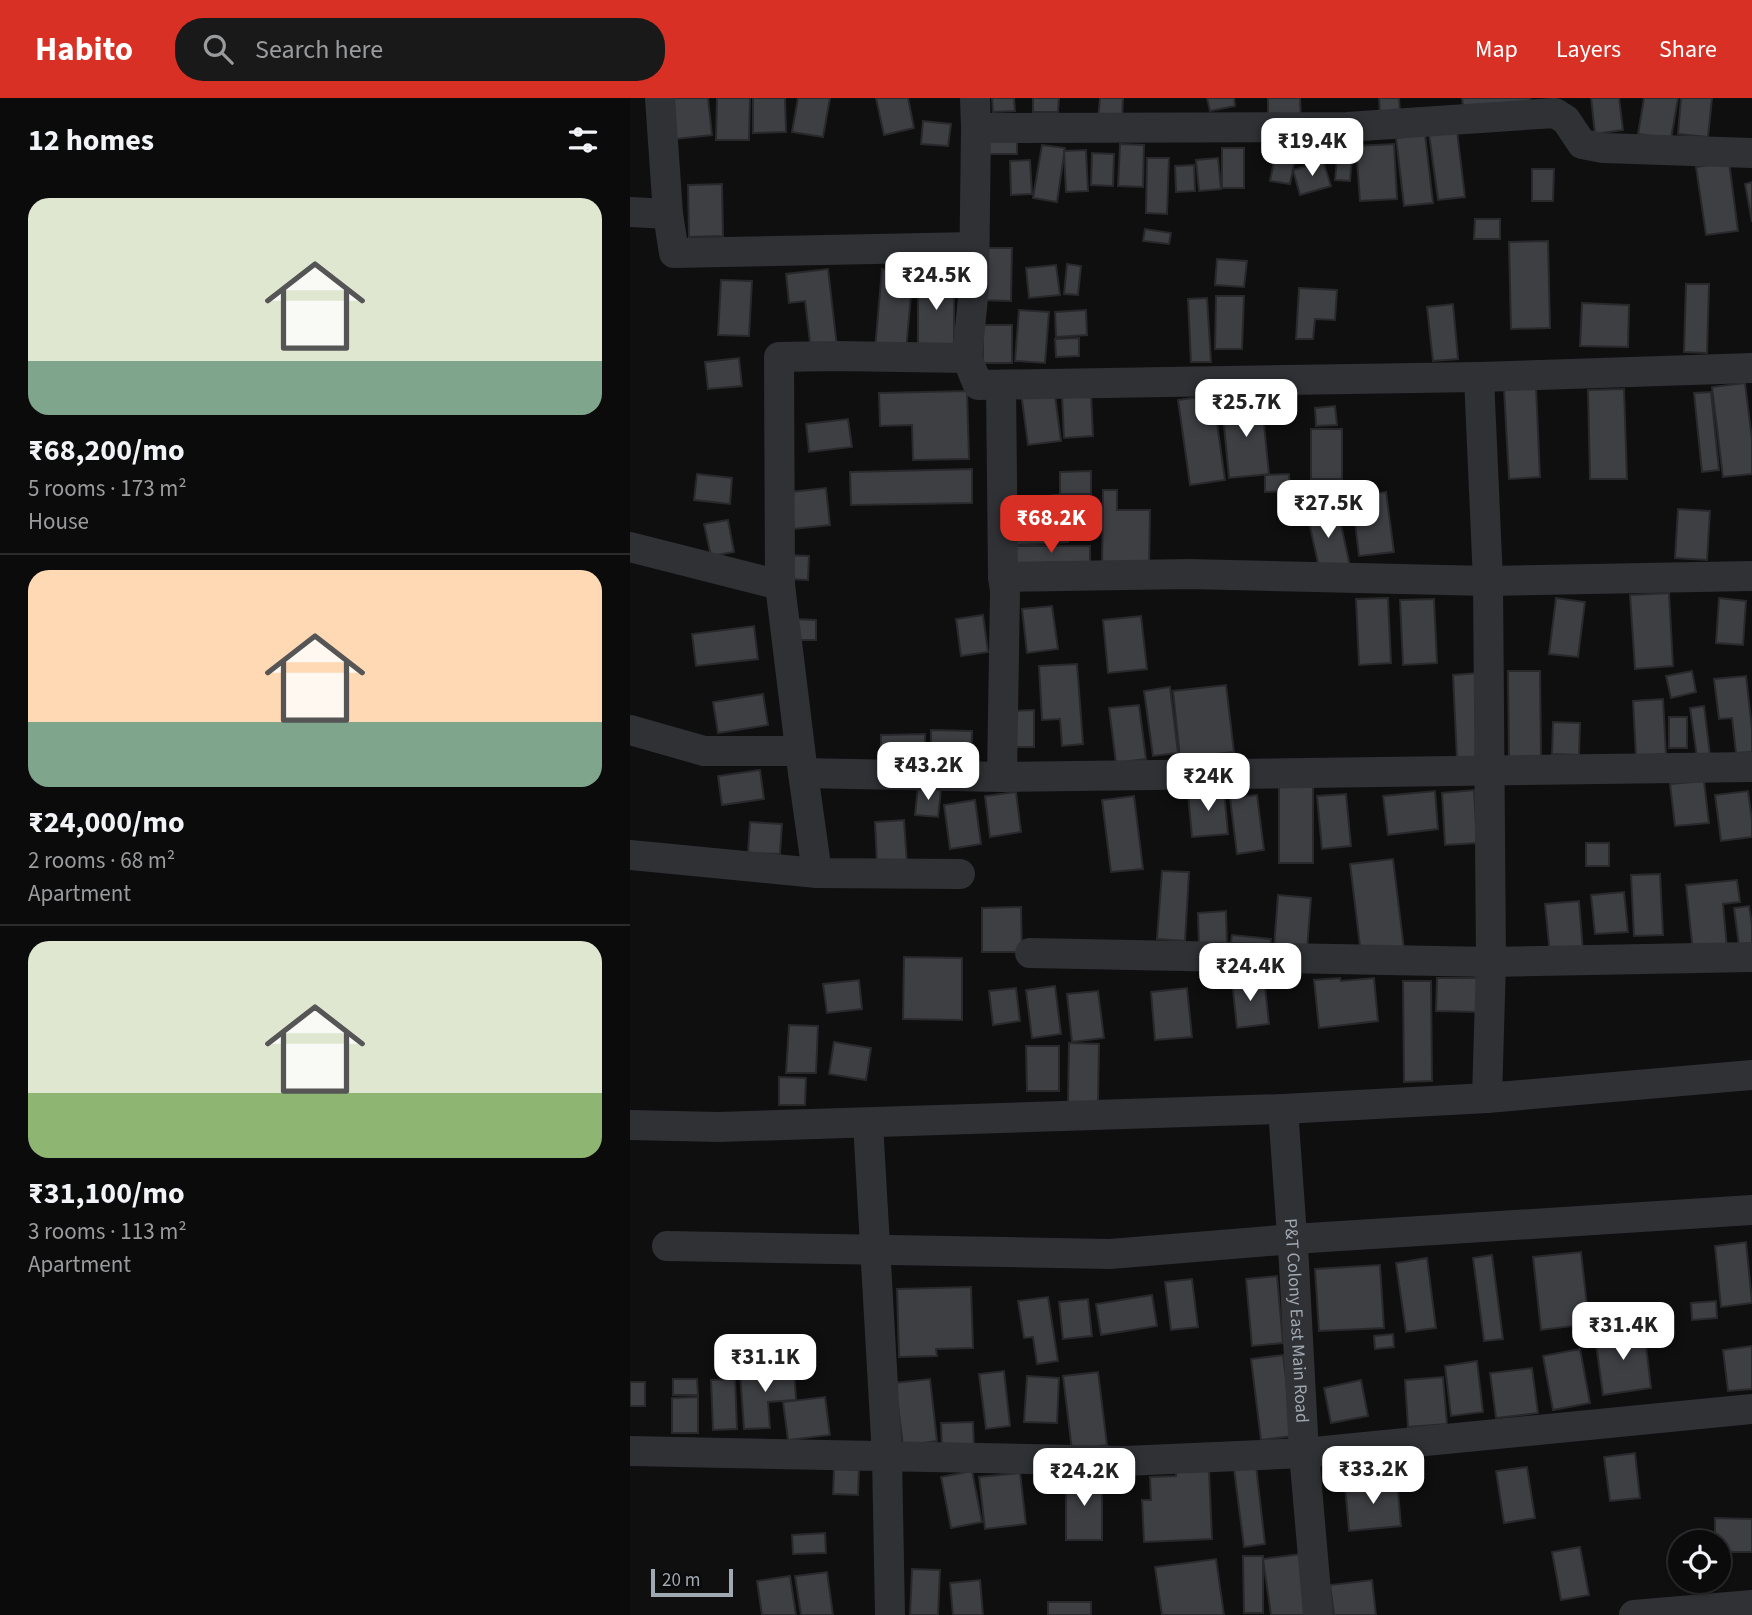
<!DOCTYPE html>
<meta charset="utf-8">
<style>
:root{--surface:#0b0b0c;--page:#19191a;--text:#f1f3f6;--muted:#9a9b9d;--line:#2b2b2d;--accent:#d93025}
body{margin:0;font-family:"Source Sans 3",sans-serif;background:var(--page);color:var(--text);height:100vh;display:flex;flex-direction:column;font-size:26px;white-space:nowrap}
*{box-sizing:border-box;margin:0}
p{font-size:23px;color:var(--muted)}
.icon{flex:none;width:38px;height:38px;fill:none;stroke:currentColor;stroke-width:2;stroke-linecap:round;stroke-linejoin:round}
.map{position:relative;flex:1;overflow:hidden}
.side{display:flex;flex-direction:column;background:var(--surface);width:630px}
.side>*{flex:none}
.controls{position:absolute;left:1038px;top:1432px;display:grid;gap:14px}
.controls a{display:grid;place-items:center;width:63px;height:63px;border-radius:50%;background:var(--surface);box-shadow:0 2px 5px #0004,0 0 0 2px var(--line);font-size:35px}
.scale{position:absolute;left:21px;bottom:18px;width:82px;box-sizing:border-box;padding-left:7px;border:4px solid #a0a8b1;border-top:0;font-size:19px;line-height:24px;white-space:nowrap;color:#a0a8b1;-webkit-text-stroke:5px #0a0a0b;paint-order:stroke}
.price{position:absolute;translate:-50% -60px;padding:0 16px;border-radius:14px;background:#fff;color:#222;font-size:23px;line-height:46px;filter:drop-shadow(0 2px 4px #0008)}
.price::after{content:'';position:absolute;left:50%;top:42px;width:21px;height:16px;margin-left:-10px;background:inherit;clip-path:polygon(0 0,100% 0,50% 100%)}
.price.active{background:var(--accent);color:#fff}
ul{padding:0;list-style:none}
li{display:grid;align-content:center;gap:14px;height:371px;padding:0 28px}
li+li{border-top:2px solid var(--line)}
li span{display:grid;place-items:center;height:217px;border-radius:21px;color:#555}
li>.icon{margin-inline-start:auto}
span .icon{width:126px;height:126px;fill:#fffc;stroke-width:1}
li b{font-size:30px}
h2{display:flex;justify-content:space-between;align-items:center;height:84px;padding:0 28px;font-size:30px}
header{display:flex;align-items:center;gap:42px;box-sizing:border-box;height:98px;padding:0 35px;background:var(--accent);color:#fff}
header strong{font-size:33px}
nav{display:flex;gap:38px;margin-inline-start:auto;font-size:24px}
.search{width:490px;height:63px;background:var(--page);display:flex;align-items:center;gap:18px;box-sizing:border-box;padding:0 24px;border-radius:28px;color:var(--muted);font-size:26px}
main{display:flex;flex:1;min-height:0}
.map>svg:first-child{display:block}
</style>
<header>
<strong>Habito</strong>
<div class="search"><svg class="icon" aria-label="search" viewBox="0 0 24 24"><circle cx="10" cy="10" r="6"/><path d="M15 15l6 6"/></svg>Search here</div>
<nav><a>Map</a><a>Layers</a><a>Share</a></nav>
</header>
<main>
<section class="side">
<h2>12 homes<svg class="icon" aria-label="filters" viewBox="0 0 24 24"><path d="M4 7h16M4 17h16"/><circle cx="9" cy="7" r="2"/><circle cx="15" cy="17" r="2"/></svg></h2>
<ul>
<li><span style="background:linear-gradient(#dfe7d0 75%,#7fa58c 0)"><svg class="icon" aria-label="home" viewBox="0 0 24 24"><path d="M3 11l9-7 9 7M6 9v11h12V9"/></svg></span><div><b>₹68,200/mo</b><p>5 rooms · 173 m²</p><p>House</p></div></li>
<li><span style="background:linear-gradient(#ffd9b3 70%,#7fa58c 0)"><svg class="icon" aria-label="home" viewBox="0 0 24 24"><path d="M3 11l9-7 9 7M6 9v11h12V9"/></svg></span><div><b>₹24,000/mo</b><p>2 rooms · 68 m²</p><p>Apartment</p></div></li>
<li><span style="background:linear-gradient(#dfe7d0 70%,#8fb573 0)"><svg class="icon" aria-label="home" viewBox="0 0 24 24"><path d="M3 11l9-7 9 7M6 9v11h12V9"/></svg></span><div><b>₹31,100/mo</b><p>3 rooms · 113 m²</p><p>Apartment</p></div></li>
</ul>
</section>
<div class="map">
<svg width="1122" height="1517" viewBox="0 0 1122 1517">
<rect width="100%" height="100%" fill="#0f0f10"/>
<g fill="#3e3f43" stroke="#29292c" stroke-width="2">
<polygon points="42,0 78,0 82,37 46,41"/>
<polygon points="87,0 120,0 119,42 86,42"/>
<polygon points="123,0 155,0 156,34 123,35"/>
<polygon points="168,0 200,0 193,39 162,34"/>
<polygon points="246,0 278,0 284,30 254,37"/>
<polygon points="362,0 384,0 385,13 363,14"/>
<polygon points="403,0 429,0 428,14 403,14"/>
<polygon points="470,0 493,0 492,23 468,22"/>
<polygon points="577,0 604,0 605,8 580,13"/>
<polygon points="638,0 670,0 671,22 638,23"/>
<polygon points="749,0 769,0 770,14 750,15"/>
<polygon points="832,0 900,0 901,8 834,16"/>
<polygon points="961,0 989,0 993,32 965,36"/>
<polygon points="1014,0 1048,0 1041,41 1008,36"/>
<polygon points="1051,0 1082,0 1078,39 1048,36"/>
<polygon points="293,23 321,26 318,48 291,46"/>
<polygon points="827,33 835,99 808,102 799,36"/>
<polygon points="795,36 803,105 774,108 766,40"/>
<polygon points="354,38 387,38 387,56 355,56"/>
<polygon points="490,46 514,47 513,89 488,88"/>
<polygon points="764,46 767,101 730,103 726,48"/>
<polygon points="412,47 435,50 427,104 403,100"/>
<polygon points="708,48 723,48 720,83 705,82"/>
<rect x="592" y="50" width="22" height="40"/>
<polygon points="456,52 458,93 436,94 434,53"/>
<polygon points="646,53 666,56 660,86 640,83"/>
<polygon points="462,55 484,56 483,88 461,87"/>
<polygon points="517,60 539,60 537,116 516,115"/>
<polygon points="588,60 591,91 569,93 566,62"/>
<polygon points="400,62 402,96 381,97 380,63"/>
<polygon points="693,63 701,88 670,97 663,72"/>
<polygon points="1099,64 1108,133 1076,137 1066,69"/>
<polygon points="564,67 565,93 546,94 545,68"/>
<polygon points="902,71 924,71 923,103 902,103"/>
<polygon points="1122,84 1122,124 1115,86"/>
<polygon points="92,86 93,138 59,139 58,87"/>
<polygon points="845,121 870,121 870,141 844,141"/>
<polygon points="515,131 541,135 539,146 513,143"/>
<polygon points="918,143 920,230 881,231 879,144"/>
<polygon points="351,150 382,150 381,203 350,202"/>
<polygon points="587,161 617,163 614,189 585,187"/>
<polygon points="437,166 451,168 448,197 434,196"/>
<polygon points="426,167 430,197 399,200 396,170"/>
<polygon points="198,171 207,249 181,252 175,203 159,205 156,176"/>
<polygon points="252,171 283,174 276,253 245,251"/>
<rect x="288" y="179" width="36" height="70"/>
<polygon points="91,182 122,183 119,238 88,237"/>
<polygon points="1056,186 1079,186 1077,255 1054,254"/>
<polygon points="669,190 707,192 705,222 685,221 683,241 666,241"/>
<polygon points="586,198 614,198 612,251 585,251"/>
<polygon points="577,200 581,264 561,264 558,201"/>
<polygon points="952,205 999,207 998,249 950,248"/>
<polygon points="823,206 828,261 803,263 797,209"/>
<polygon points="389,212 419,214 415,265 385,263"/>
<polygon points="456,212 457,237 426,239 425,214"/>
<rect x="353" y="227" width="29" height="38"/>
<polygon points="449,240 449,258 426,259 425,241"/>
<polygon points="109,260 112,288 78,291 75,264"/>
<polygon points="1115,285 1122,342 1122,376 1093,379 1082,289"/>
<polygon points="906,289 910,379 879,381 874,291"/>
<polygon points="424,290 431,343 398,347 391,295"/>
<polygon points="994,291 997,381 960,381 958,292"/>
<polygon points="337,293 339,361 283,362 282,327 250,328 249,295"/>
<polygon points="1081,294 1089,372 1072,374 1064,295"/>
<polygon points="461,296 463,338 434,340 432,297"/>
<polygon points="583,297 595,382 560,387 548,302"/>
<polygon points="631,297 639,376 599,380 593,317 609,316 608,300"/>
<polygon points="705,308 707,327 686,328 685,310"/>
<polygon points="218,321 222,349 179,354 176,326"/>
<rect x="681" y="331" width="31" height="50"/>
<polygon points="342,371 342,405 221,407 220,374"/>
<polygon points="461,373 461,396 430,396 430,374"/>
<polygon points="67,376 102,380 100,406 64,402"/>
<polygon points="659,376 660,393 635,394 635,377"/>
<polygon points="196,390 200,427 164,431 160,394"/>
<polygon points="473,392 487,392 487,412 520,412 519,472 472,472"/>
<polygon points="756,394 764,454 729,458 722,398"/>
<polygon points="435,396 438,444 386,447 384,417 411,415 410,399"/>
<polygon points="707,409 720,468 690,474 677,415"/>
<polygon points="1048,411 1080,413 1077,462 1045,460"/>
<polygon points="98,422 104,454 81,458 74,426"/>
<rect x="383" y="448" width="77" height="19"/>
<polygon points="158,457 179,458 178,482 158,481"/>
<polygon points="1039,495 1043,568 1005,571 1000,497"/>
<polygon points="758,500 761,565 729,567 726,501"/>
<polygon points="926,500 955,504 948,559 919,556"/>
<polygon points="1089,500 1116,503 1113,547 1086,545"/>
<polygon points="804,501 807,565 773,567 770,502"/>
<polygon points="422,508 428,551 397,555 392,511"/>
<polygon points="353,517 358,554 331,558 326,521"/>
<polygon points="511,518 517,571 478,575 473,522"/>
<polygon points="163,521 186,522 186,542 162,542"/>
<polygon points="124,528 128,561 66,568 62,536"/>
<polygon points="447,566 453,646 432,648 430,621 412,622 409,568"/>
<polygon points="878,573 910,573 911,661 879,662"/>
<polygon points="1062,573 1066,594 1041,600 1036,578"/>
<polygon points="847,575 851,661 827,662 823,577"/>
<polygon points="1116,578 1122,631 1122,654 1106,655 1102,620 1089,621 1084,581"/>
<polygon points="596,587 604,654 550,660 543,593"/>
<polygon points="540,589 548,655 523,658 514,593"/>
<polygon points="133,596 138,627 88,635 83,604"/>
<polygon points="1033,601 1036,656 1006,658 1003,603"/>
<polygon points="509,607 516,661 486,665 479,610"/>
<polygon points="1074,608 1080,657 1067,659 1060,610"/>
<polygon points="404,612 404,649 380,649 379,613"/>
<rect x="1039" y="619" width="18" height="31"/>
<polygon points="923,624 950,625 949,657 922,656"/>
<polygon points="301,632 342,633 341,669 301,668"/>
<polygon points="295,636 295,661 251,662 251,637"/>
<polygon points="130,672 134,701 92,707 88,678"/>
<polygon points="1074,683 1079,725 1045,728 1040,686"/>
<rect x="649" y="688" width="34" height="77"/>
<polygon points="288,689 311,691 308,719 285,717"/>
<polygon points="594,692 598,736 562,739 558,695"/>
<polygon points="844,692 847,745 815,747 812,695"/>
<polygon points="805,693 808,731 758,737 753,698"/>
<polygon points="1118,693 1122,722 1122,739 1091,743 1085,697"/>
<polygon points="386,694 391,734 360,739 355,698"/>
<polygon points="716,696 721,748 692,751 687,698"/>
<polygon points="627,697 634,752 607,756 600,700"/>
<polygon points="504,698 513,771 481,774 472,702"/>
<polygon points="345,702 351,746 320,751 314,707"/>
<polygon points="274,722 277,766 247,767 245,724"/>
<polygon points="120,724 152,726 150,756 118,755"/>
<rect x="956" y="745" width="23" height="23"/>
<polygon points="763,761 774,851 731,856 720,766"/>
<polygon points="532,773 559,774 555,843 527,841"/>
<polygon points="1030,776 1033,837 1004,838 1001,777"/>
<polygon points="1107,782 1110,804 1093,806 1097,850 1063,854 1056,787"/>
<polygon points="994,794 998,834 965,836 961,797"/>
<polygon points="648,797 681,800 677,851 644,849"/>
<polygon points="949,803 953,854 920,857 915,806"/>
<polygon points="1119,808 1122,827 1122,846 1109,848 1104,810"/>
<polygon points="391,809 392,854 352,854 352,810"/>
<polygon points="596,813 597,847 569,848 568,815"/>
<polygon points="602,837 641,841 639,859 599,855"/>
<polygon points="274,859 332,860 332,922 273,921"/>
<polygon points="634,880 639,926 607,930 602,883"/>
<polygon points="710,880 711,883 744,880 748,923 689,930 684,882"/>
<polygon points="807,880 848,880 847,914 806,913"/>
<polygon points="229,882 232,911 197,915 193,886"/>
<polygon points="773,883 801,883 802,983 774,984"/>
<polygon points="425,888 431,936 402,940 396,892"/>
<polygon points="386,890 390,923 363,927 359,893"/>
<polygon points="557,890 562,939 525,942 521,894"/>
<polygon points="468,893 474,940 442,944 437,896"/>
<polygon points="159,927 188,928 186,975 156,975"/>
<polygon points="204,944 241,950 236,982 199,976"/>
<polygon points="439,945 469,946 468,1005 438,1005"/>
<polygon points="396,948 429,948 429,993 397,993"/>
<polygon points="149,979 176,980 175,1007 149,1007"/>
<polygon points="1116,1144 1122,1205 1091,1209 1085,1148"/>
<polygon points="951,1154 959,1226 911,1232 903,1159"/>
<polygon points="862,1157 873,1241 854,1243 843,1160"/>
<polygon points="797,1160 806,1230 776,1234 766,1165"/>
<polygon points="750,1167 754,1230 689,1233 685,1171"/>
<polygon points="647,1178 653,1245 622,1248 616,1181"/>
<polygon points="562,1181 568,1229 541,1232 535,1184"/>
<polygon points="341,1189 343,1250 306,1251 307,1258 269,1259 267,1191"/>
<polygon points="522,1197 527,1228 471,1237 466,1206"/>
<polygon points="418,1199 428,1263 407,1266 403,1239 394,1240 388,1203"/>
<polygon points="458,1201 462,1238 433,1241 429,1204"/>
<polygon points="1086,1203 1087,1220 1062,1222 1061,1205"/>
<polygon points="1014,1231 1021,1290 973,1297 965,1238"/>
<polygon points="763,1236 764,1249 745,1251 744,1238"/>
<polygon points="1122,1248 1122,1291 1098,1293 1093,1252"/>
<polygon points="950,1251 960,1305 923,1312 913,1258"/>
<polygon points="653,1257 663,1338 631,1342 621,1261"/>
<polygon points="847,1263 853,1314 821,1318 815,1268"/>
<polygon points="164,1270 166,1302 138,1304 140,1330 114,1331 110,1274"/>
<polygon points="902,1270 908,1315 866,1320 860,1275"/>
<polygon points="374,1273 380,1328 356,1331 349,1276"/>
<polygon points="468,1274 477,1347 442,1352 433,1278"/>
<polygon points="397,1278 429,1280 427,1325 394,1324"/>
<polygon points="813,1279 817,1326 778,1329 775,1282"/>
<polygon points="43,1281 67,1281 68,1297 43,1297"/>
<polygon points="105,1281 107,1331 83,1332 81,1282"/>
<polygon points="300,1281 307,1343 273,1348 265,1285"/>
<polygon points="731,1282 738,1318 701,1325 694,1290"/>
<rect x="0" y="1284" width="15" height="24"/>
<polygon points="68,1299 68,1335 42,1335 42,1300"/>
<polygon points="195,1299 200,1337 158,1342 153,1304"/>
<polygon points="343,1324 344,1350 312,1351 311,1325"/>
<polygon points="1005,1355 1010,1400 980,1403 974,1359"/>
<polygon points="626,1368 635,1446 614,1449 604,1371"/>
<polygon points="897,1369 905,1420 874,1425 866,1373"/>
<polygon points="204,1371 229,1372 228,1397 203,1396"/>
<polygon points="579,1372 582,1441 514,1444 512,1402 521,1402 520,1379 546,1378 546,1374"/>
<polygon points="342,1373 352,1424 321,1430 311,1379"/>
<polygon points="390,1375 396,1426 355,1431 349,1379"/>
<polygon points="436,1378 472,1379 472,1442 436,1442"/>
<polygon points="767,1382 771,1428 719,1433 715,1388"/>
<polygon points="1085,1420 1122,1421 1122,1454 1088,1454 1088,1444 1085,1444"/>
<polygon points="195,1435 196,1455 163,1456 162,1437"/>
<polygon points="950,1449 959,1497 931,1502 922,1454"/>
<polygon points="671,1456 679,1517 641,1517 633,1461"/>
<polygon points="613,1458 633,1458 633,1515 614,1515"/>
<polygon points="586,1461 594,1517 532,1517 525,1469"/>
<polygon points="282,1471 310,1472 308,1517 280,1517"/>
<polygon points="197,1474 203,1517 171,1517 165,1478"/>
<polygon points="160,1478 166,1517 132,1517 127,1483"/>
<polygon points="350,1482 353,1517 323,1517 320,1485"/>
<polygon points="742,1482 746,1517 704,1517 700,1487"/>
<rect x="418" y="1504" width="43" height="13"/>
</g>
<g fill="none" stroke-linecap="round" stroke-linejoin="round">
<g stroke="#303135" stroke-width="30">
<polyline points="345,0 346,30 344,190 337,260 348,287 849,279 1122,270"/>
<polyline points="346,30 717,29 925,15 936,22 952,46 973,50 1122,55"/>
<polyline points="0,114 38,116 30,0"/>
<polyline points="38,116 44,155 344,149"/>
<polyline points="849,279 858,483 861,864 857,1000"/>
<polyline points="371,287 373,479 375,493 372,679"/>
<polyline points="0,449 150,487"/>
<polyline points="373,479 559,476 858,483 1122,478"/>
<polyline points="0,632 74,653 170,653"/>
<polyline points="173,675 372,679 1122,669"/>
<polyline points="0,757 187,775 330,776"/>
<polyline points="187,775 173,675 150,487 149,259 204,258 337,260"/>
<polyline points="400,855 861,864 1122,859"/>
<path id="s1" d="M653 1011 664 1166 674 1355 688 1517"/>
<polyline points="238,1025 257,1358 260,1517"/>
<polyline points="0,1027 89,1029 653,1011 857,1000 1122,977"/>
<polyline points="37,1148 480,1156 663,1141 1122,1112"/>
<polyline points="0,1353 495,1363 674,1355 1122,1311"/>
<polyline points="1004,1517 1122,1507"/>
</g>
</g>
<g text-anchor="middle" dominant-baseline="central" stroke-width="7" stroke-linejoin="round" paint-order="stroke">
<g font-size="18" fill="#a0a8b1" stroke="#0a0a0b">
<text stroke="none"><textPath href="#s1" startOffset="212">P&amp;T Colony East Main Road</textPath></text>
</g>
</g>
</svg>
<div class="controls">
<a><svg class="icon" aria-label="locate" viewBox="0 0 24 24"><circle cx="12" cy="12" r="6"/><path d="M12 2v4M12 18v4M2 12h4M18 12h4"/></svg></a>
</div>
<div class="scale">20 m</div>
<b class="price" style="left:682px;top:80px">₹19.4K</b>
<b class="price" style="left:306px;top:214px">₹24.5K</b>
<b class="price" style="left:616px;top:341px">₹25.7K</b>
<b class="price" style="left:698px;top:442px">₹27.5K</b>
<b class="price active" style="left:421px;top:457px">₹68.2K</b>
<b class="price" style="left:298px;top:704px">₹43.2K</b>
<b class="price" style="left:578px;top:715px">₹24K</b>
<b class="price" style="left:620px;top:905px">₹24.4K</b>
<b class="price" style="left:993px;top:1264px">₹31.4K</b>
<b class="price" style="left:135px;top:1296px">₹31.1K</b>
<b class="price" style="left:743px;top:1408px">₹33.2K</b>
<b class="price" style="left:454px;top:1410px">₹24.2K</b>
</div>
</main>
